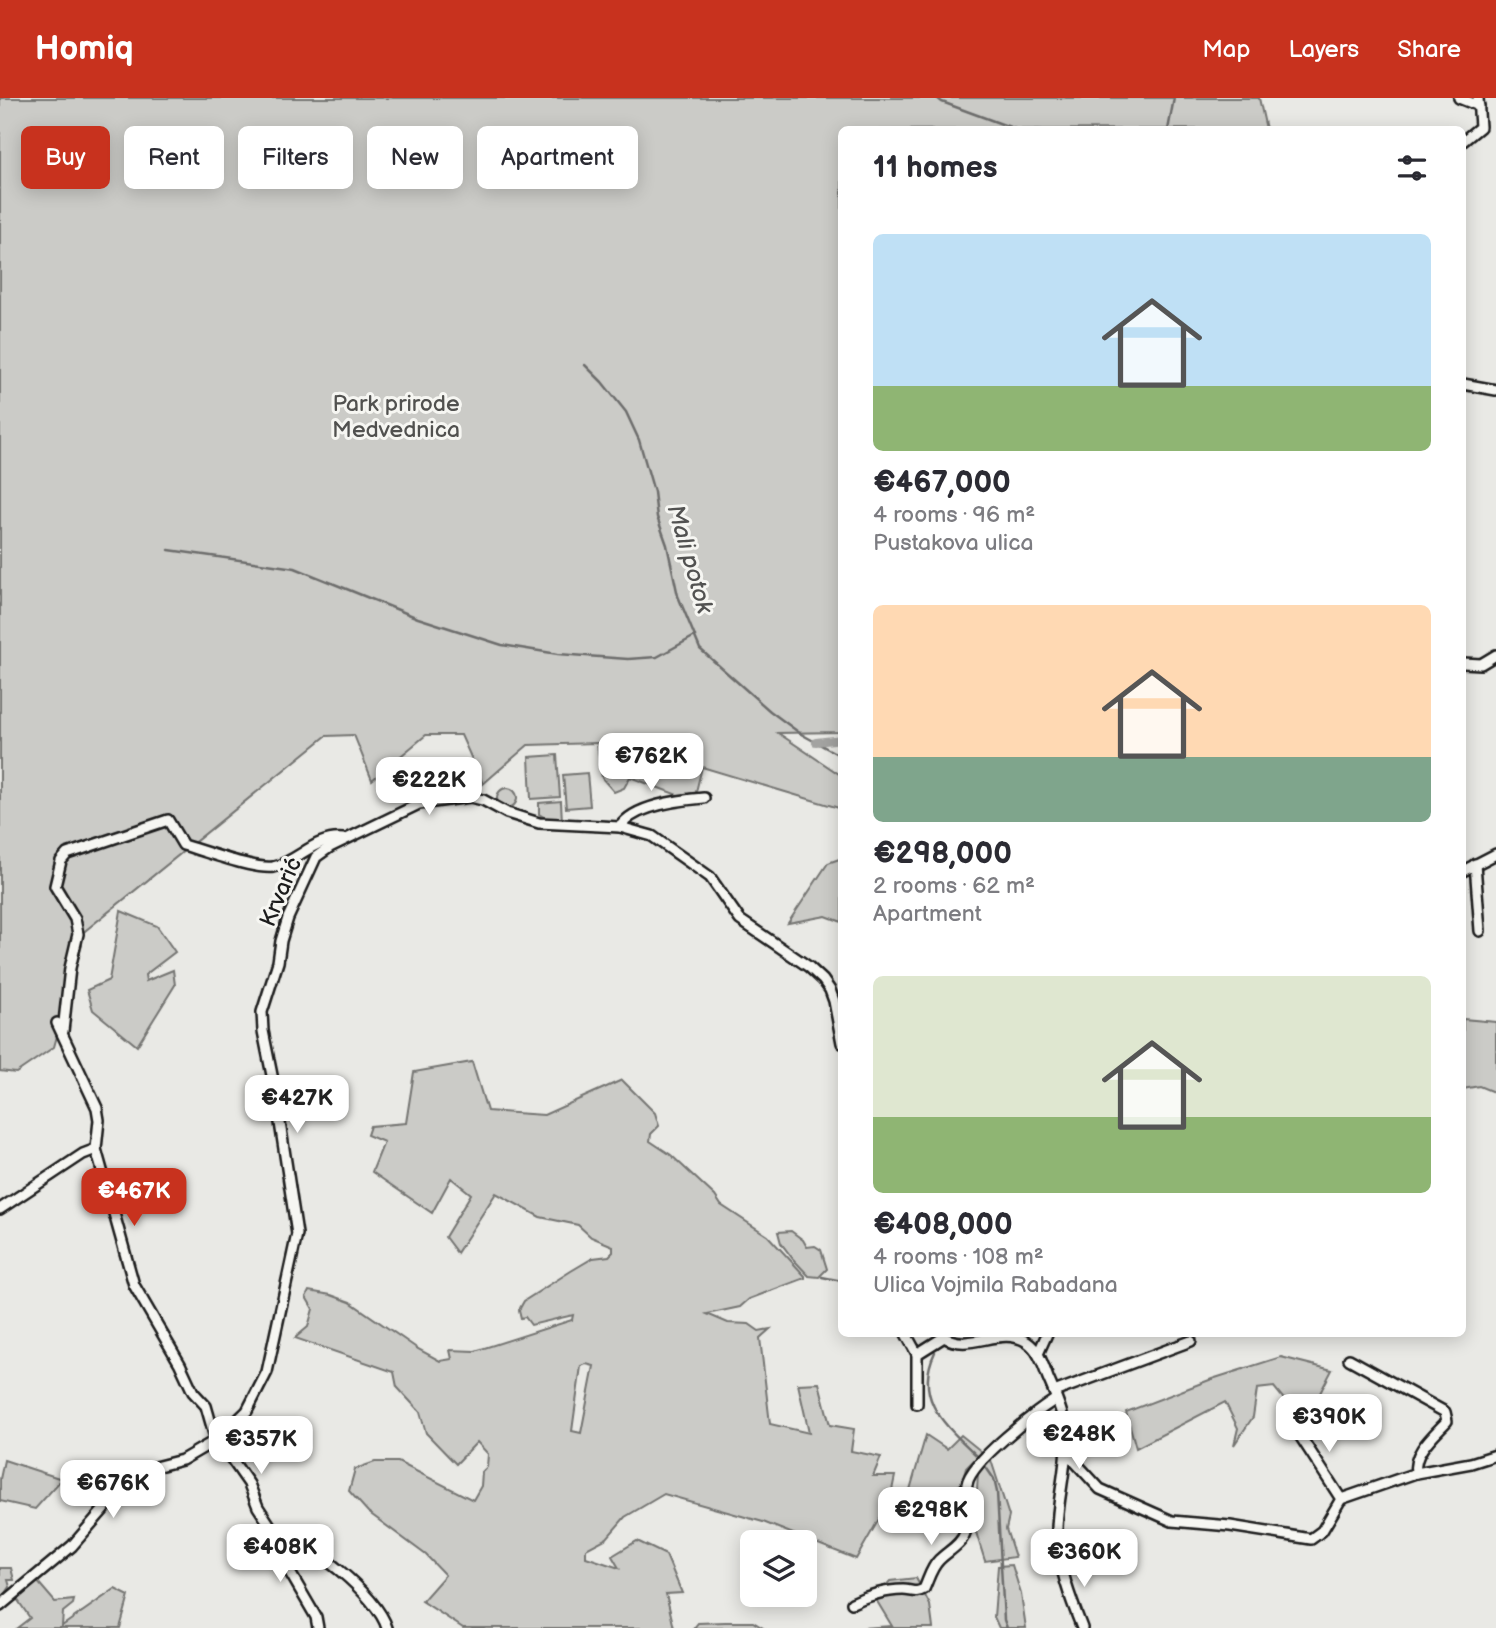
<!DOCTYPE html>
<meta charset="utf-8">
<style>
:root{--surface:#fff;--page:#f2f2f3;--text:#2b2b33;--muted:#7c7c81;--accent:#c8321e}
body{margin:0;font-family:"Balsamiq Sans",sans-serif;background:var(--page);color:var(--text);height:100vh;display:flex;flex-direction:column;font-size:26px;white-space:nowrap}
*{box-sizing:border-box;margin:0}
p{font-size:23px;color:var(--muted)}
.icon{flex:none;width:38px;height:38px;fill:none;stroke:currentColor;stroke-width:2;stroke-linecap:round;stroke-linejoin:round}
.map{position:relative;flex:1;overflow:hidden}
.sheet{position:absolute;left:838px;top:28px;width:628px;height:1211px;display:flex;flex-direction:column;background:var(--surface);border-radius:10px;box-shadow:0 4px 18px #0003}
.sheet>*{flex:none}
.guide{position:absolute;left:21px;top:28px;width:665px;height:63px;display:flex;gap:14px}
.fabs{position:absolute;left:740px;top:1432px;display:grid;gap:14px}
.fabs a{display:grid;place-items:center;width:77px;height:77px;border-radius:10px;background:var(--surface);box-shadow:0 4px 18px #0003;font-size:35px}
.price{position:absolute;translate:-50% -60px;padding:0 16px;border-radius:14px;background:#fff;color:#222;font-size:23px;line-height:46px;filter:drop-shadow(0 2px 4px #0008)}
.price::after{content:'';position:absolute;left:50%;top:42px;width:21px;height:16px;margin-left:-10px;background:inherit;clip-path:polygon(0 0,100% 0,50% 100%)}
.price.selected{background:var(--accent);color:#fff}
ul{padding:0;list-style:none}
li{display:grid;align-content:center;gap:14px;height:371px;padding:0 35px}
li span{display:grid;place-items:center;height:217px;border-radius:10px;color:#555}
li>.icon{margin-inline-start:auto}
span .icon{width:126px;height:126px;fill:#fffc;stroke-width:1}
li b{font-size:30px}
h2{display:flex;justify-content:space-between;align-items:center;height:84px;padding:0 35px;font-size:30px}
.pill{padding:0 24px;border-radius:10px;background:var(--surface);box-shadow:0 4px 18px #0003;font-size:24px;line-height:63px}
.pill.selected{background:var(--accent);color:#fff}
header{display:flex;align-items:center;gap:42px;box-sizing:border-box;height:98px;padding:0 35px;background:var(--accent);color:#fff}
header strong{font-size:33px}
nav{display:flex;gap:38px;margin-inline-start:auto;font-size:24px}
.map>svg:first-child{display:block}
</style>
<header>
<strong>Homiq</strong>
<nav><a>Map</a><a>Layers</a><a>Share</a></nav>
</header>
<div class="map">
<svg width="1496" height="1530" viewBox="0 0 1496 1530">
<rect width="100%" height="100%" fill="#e9e9e5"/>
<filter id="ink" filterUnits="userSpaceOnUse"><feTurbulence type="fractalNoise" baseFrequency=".0143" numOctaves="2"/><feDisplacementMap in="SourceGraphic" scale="14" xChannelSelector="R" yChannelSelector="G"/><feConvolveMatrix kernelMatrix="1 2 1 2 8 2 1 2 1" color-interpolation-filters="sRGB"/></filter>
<g filter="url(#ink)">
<g fill="#cbcbc7" stroke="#747472" stroke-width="2" fill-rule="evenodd">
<polygon points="0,0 1259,0 1266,31 842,32 842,634 778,635 842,678 842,711 702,669 695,698 680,698 630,679 624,690 614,694 602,680 597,645 528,647 483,686 461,637 426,637 372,682 354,637 326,638 80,837 82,847 54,949 16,975 0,973"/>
<polygon points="557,657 560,699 531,701 529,659"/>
<polygon points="587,675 590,708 566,710 563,677"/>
<circle cx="507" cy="700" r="10"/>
<polygon points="561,703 562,724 547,721 539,716 539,705"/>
<polygon points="842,760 842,824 826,818 788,825 828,765"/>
<polygon points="121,813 157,828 175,854 145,877 146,883 173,872 175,887 137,948 93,912 87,892 109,882"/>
<polygon points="1463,921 1496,924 1496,995 1479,988 1463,991"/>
<path d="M472 964 487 1013 544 1017 622 982 655 1015 659 1028 651 1036 650 1043 671 1057 715 1098 721 1107 768 1138 805 1178V1180L749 1201 740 1209 707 1216 728 1225 749 1226 759 1233 770 1231 760 1240 770 1326 809 1335 798 1286 819 1285 830 1327 854 1331 851 1353 881 1359 873 1378H895L890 1402 856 1461 763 1424 664 1396 625 1419 607 1440 586 1451V1459L619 1470 612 1458 637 1443 666 1457 682 1495 666 1496 674 1530H463L422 1503 445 1477 426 1457 368 1414 349 1393 355 1371 375 1364H398L473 1402 481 1388 482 1374 487 1369 488 1356 477 1344 456 1366 426 1335 420 1314 397 1289 394 1274 295 1240 308 1229 313 1211 306 1199 309 1193 331 1197 350 1204 418 1251 440 1263 452 1261 450 1252 475 1253 572 1222 573 1217 531 1227 525 1219 521 1220 519 1212 524 1203 571 1173 593 1160 609 1158 613 1154V1148L591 1139 578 1127 540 1119 496 1095 457 1155 445 1139 471 1096 451 1080 432 1115 372 1074 384 1044 367 1037 370 1028 406 1025 414 974ZM586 1266 594 1268 581 1335 572 1333 581 1268Z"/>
<polygon points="791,1133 803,1142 807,1149 815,1148 821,1152 827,1171 819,1179 809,1178 793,1161 781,1145 778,1134"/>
<polygon points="1281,1259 1332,1272 1304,1326 1274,1289 1257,1291 1253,1319 1234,1347 1238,1330 1225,1304 1136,1350 1126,1314 1212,1281"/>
<polygon points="926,1337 947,1351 961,1337 982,1354 966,1370 962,1385 900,1426"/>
<polygon points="990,1359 1009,1418 1006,1431 1015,1459 985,1463 975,1431 978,1374"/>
<polygon points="4,1362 62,1381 35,1411 0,1403 0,1381"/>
<polygon points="1012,1467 1021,1496 1026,1530 999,1530 994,1519 998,1468"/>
<polygon points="0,1470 11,1470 14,1482 8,1482 10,1489 0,1504"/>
<polygon points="916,1480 930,1507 933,1530 862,1530 892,1528 875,1500 890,1483"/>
<polygon points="37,1483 55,1504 74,1502 73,1506 63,1514 62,1528 115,1491 129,1498 120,1530 17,1530 30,1520 15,1498"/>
<polygon points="725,1524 753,1524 763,1530 694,1530 698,1525"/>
</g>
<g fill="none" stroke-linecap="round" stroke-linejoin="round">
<g stroke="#6d6d6c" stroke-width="2.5">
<polyline points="937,0 942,4 1018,32"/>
<polyline points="1168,32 1174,0"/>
<polyline points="585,267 602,284 626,314 639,342 654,394 657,419 667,447 678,498 700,551 770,613 801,636 839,657"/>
<polyline points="169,452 295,470 418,520 502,547 558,556 628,561 657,559 695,538"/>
<polyline points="822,1179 842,1183"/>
<path d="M935 1254C912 1303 948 1329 979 1360"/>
<polyline points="983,1365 994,1381 997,1394 1004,1522 1007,1530"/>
</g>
<polyline stroke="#a3a3a1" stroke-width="8" points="816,644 842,641"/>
<g stroke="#1c1c1c" stroke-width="14">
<g id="minor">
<polyline points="1459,0 1479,8"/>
<polyline points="1463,43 1480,29 1478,0"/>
<polyline points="1463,286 1496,292"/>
<polyline points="1463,565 1481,566 1496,557"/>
<path d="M620 729C634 707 680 702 704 700"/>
<polyline points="1475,766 1480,833"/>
<polyline points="1463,773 1496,756"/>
<polyline points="57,925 97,1010 99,1022 96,1051 134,1187 180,1266 193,1294 206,1308 214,1336 249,1386 258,1409 275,1435 288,1471 316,1519 318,1530"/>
<path d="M63 933 70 870 78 836 75 821 55 788 61 763 67 756 168 722 183 747C204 753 255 772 273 769 298 764 315 738 343 741"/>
<polyline points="0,1111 83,1056 96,1051"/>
<polyline points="906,1236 917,1256 917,1306"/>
<path d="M943 1236 944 1239C970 1255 1000 1227 1027 1244 1039 1252 1043 1267 1048 1280 1056 1298 1064 1317 1066 1336 1068 1370 1056 1403 1057 1437 1058 1468 1071 1502 1082 1530"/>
<polyline points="917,1256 944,1239"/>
<polyline points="1038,1256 1047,1236"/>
<polyline points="1054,1294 1191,1243"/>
<polyline points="1293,1327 1341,1401"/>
<polyline points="1065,1353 1100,1391 1172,1423 1230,1428 1311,1441 1322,1433 1341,1401"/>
<polyline points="1416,1375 1471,1365 1496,1357"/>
<polyline points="68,1379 125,1384"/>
<path d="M1341 1401 1416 1375C1412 1355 1434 1337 1447 1323L1445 1314 1349 1261"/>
<path d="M275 1435C308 1441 378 1498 387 1530"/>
<path d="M852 1505C866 1498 886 1492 903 1492 912 1492 915 1496 924 1491 929 1480 931 1470 939 1462 948 1453 961 1447 965 1435 972 1419 964 1402 967 1386 971 1363 1036 1314 1056 1301"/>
<polyline points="0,1508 72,1448 131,1380 147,1371 182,1362 218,1341 247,1313 267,1274 297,1136 275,992 263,933 262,914 278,864 281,843 288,820 316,759 330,749 419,706 470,699 483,702 507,715 539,725 620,729 652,738 710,779 740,822 809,869 823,882 830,892 834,903 842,945"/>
</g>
</g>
<use href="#minor" stroke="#f6f6f2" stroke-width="9"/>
</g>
</g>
<g text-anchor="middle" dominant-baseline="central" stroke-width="6" stroke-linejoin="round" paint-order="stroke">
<g font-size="23" fill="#51514f" stroke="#f6f6f2">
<text x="396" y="306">Park prirode<tspan x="396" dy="26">Medvednica</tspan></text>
</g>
<g font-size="23" fill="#1c1c1c" stroke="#f6f6f2">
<text transform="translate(281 794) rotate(-67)">Krvarić</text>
</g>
<g font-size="24" font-style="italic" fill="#525251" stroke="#f6f6f2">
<text transform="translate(690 461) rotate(74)">Mali potok</text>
</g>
</g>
</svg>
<div class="fabs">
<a><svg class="icon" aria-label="layers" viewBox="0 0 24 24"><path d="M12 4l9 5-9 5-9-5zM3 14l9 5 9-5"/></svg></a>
</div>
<b class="price" style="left:651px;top:695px">€762K</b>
<b class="price" style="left:429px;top:719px">€222K</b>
<b class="price" style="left:297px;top:1037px">€427K</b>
<b class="price selected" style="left:134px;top:1130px">€467K</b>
<b class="price" style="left:1329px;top:1356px">€390K</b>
<b class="price" style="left:1079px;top:1373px">€248K</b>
<b class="price" style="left:261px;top:1378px">€357K</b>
<b class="price" style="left:113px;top:1422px">€676K</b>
<b class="price" style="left:931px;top:1449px">€298K</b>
<b class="price" style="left:280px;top:1486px">€408K</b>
<b class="price" style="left:1084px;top:1491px">€360K</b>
<div class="guide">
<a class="pill selected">Buy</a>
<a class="pill">Rent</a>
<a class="pill">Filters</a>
<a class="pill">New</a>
<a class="pill">Apartment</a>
</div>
<section class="sheet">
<h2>11 homes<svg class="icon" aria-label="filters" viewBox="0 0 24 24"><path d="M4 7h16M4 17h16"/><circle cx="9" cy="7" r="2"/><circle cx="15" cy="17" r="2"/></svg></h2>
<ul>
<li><span style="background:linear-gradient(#bfe0f5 70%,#8fb573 0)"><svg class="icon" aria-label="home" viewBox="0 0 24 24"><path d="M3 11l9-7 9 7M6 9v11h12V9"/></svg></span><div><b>€467,000</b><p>4 rooms · 96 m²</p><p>Pustakova ulica</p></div></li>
<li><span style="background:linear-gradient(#ffd9b3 70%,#7fa58c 0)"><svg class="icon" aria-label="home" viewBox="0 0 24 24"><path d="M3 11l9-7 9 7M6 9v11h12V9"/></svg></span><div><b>€298,000</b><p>2 rooms · 62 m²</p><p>Apartment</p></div></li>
<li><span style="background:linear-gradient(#dfe7d0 65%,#8fb573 0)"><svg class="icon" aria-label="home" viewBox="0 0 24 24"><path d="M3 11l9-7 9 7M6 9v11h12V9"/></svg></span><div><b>€408,000</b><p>4 rooms · 108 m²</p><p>Ulica Vojmila Rabadana</p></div></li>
</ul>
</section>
</div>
